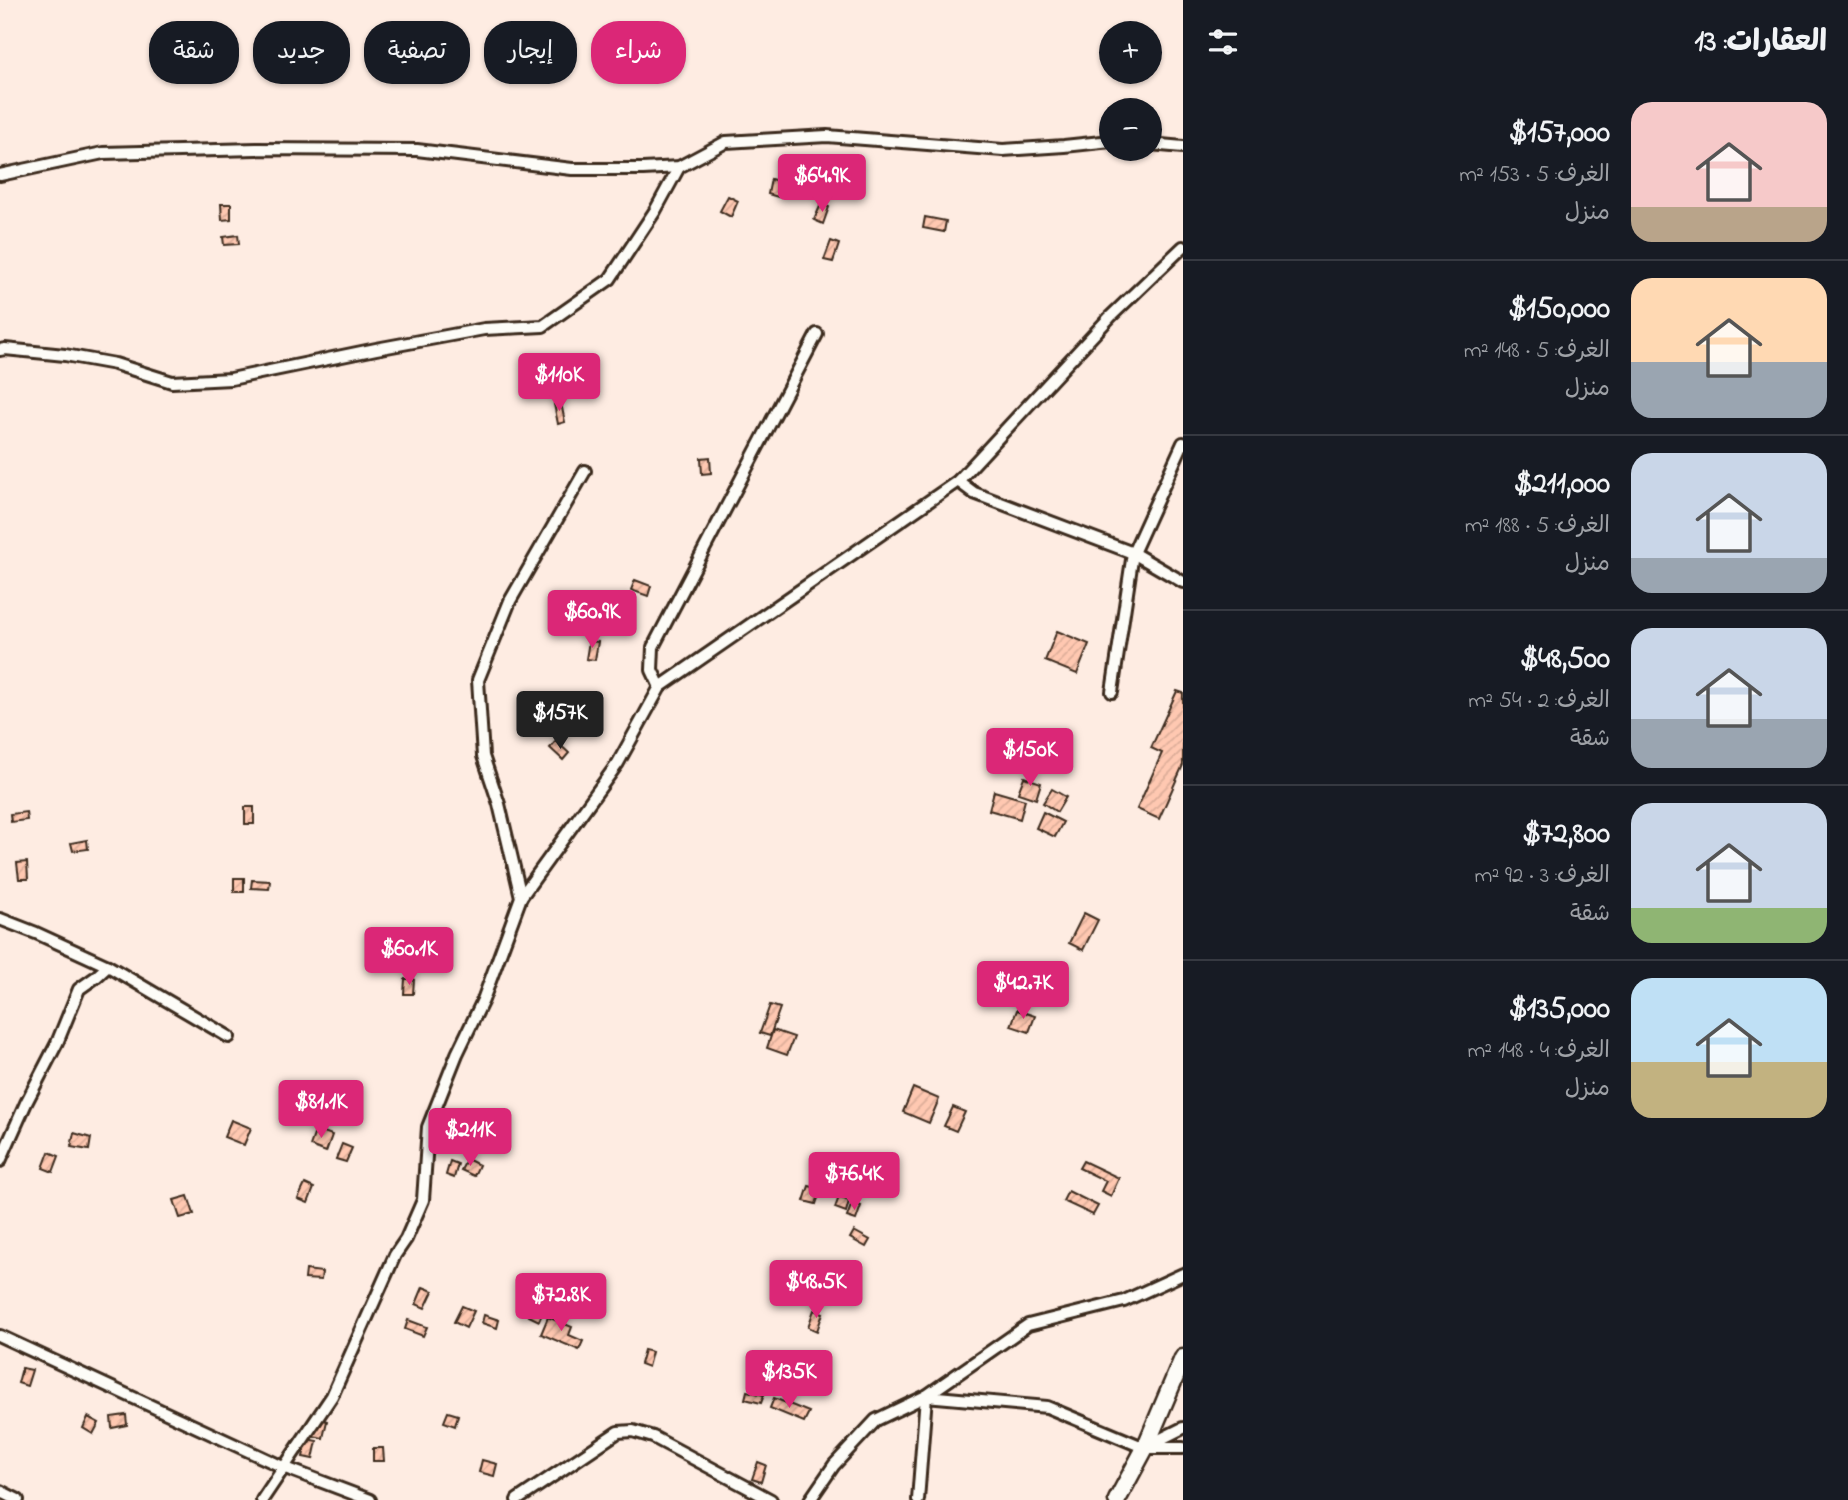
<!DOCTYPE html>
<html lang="ar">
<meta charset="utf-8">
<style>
:root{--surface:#171b24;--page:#242831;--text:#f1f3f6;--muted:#9ea1a6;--line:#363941;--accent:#db2777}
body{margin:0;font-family:"Indie Flower","Playpen Sans Arabic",sans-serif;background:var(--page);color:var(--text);direction:rtl;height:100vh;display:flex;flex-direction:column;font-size:26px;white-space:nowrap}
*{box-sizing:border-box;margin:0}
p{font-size:23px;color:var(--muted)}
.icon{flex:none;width:38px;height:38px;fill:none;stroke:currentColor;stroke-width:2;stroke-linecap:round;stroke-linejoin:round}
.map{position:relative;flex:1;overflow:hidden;direction:ltr}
.details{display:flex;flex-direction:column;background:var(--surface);width:665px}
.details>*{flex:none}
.hud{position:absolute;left:21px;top:21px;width:665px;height:63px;direction:rtl;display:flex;gap:14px}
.controls{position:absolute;left:1099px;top:21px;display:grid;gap:14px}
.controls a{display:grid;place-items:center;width:63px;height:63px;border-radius:50%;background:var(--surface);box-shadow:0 2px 5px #0004;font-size:35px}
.price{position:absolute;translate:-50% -60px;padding:0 16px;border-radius:7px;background:var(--accent);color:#fff;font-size:23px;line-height:46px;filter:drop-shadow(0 2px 4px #0008)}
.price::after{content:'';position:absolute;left:50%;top:42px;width:21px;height:16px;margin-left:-10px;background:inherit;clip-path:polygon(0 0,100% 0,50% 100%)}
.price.active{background:#222;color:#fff}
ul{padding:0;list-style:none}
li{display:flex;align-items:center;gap:21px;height:175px;padding:0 21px}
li+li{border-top:2px solid var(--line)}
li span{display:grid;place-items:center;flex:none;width:196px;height:140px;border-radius:21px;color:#555}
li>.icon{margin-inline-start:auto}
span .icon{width:84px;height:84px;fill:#fffc;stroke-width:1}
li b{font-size:30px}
h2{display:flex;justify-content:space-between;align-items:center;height:84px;padding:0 21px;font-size:30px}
.tag{padding:0 24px;border-radius:28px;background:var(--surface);box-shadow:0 2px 5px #0004;font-size:24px;line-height:63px}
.tag.active{background:var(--accent);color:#fff}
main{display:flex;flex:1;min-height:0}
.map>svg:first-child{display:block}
</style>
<main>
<section class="details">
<h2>العقارات: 13<svg class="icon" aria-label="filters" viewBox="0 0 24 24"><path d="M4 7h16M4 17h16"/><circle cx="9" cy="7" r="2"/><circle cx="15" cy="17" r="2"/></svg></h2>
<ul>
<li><span style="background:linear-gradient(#f6c9c9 75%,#b9a48a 0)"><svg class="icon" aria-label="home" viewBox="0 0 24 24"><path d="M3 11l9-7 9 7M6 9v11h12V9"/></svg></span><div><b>$157,000</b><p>الغرف: 5 · 153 m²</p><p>منزل</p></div></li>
<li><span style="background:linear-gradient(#ffd9b3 60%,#9aa5b1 0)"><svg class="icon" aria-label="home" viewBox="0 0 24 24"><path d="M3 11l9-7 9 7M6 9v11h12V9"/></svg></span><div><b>$150,000</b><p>الغرف: 5 · 148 m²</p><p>منزل</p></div></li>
<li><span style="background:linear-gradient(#c9d6e8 75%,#9aa5b1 0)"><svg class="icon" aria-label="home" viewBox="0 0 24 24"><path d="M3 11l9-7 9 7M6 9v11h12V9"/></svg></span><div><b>$211,000</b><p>الغرف: 5 · 188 m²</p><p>منزل</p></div></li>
<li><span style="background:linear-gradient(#c9d6e8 65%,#9aa5b1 0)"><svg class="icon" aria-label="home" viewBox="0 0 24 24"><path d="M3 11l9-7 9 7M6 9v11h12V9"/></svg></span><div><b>$48,500</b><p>الغرف: 2 · 54 m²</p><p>شقة</p></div></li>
<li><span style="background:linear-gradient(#c9d6e8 75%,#8fb573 0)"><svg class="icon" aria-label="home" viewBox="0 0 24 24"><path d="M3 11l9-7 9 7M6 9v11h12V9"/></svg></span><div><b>$72,800</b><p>الغرف: 3 · 92 m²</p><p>شقة</p></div></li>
<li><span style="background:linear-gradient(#bfe0f5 60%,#c2b280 0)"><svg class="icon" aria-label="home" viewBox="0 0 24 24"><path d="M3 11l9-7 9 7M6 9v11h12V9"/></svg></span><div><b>$135,000</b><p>الغرف: 4 · 148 m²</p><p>منزل</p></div></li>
</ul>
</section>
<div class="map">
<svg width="1183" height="1500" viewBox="0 0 1183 1500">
<defs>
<pattern id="building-hatch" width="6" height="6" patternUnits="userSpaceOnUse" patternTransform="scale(1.75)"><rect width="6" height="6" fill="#ffc8b1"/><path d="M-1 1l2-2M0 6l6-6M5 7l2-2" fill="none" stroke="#dbac98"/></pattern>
</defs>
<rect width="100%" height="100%" fill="#feece2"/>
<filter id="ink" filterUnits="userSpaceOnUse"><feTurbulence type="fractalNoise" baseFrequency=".0143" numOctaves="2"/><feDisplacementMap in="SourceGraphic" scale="14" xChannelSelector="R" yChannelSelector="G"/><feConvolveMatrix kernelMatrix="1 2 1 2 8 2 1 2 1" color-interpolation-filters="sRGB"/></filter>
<g filter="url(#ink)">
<g fill="url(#building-hatch)" stroke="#3b2a1e" stroke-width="2">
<polygon points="843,158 850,160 843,182 836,180"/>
<polygon points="771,179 781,182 778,197 768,194"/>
<polygon points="728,196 738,201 731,217 720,211"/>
<polygon points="221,204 231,204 231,219 222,220"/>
<polygon points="821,204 829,207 823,224 814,220"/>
<polygon points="925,217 946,221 944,232 923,228"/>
<polygon points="238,235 239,244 224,245 223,237"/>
<polygon points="831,241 839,244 833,262 824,260"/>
<polygon points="561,403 565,422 558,424 554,404"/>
<polygon points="710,457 711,473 702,474 701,458"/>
<polygon points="635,580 651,586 648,596 631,590"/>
<polygon points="1057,631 1089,644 1077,674 1045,661"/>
<polygon points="589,641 598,642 595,660 586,659"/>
<polygon points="1177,691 1183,693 1183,765 1159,819 1137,809 1162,753 1151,748"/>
<polygon points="556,741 569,753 563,760 550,748"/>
<polygon points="1024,777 1041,783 1036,799 1018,793"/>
<polygon points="1052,789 1066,797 1057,812 1043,803"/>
<polygon points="994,791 1025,800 1020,819 989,810"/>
<rect x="245" y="807" width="9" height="17"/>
<polygon points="26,812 27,820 11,822 10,814"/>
<polygon points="1043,812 1063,822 1055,837 1036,828"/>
<polygon points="87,840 88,849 73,851 71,843"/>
<polygon points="27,862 28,879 19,879 17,863"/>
<rect x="234" y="878" width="10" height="14"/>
<polygon points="252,880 270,881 269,889 251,888"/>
<polygon points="1084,913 1098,920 1083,950 1069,943"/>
<polygon points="405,979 414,979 413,994 404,994"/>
<polygon points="770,1005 780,1008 770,1036 760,1033"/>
<polygon points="1017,1010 1035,1016 1029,1032 1011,1026"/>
<polygon points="773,1030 794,1037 787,1055 767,1048"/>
<polygon points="913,1088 939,1099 929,1123 903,1112"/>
<polygon points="953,1107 965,1112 956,1131 944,1126"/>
<polygon points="231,1120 251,1128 244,1145 224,1137"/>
<polygon points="316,1129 332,1135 326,1152 310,1146"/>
<polygon points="74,1133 91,1138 89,1150 71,1147"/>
<polygon points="342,1144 352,1148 346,1162 336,1159"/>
<polygon points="49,1152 59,1156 53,1172 43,1168"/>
<polygon points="467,1159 479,1165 474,1176 461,1170"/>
<polygon points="450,1161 458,1164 454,1178 446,1175"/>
<polygon points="1083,1161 1119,1178 1111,1196 1101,1191 1106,1181 1079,1168"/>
<polygon points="858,1183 871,1189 868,1197 855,1191"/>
<polygon points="305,1184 314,1188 308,1203 298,1199"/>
<polygon points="809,1186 821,1189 816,1204 804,1201"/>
<polygon points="1068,1191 1098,1206 1093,1215 1063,1201"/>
<polygon points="188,1196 194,1214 180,1218 174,1200"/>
<polygon points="839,1197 849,1201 846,1212 835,1208"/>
<polygon points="852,1203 861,1206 856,1220 847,1217"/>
<polygon points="854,1231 870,1240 866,1247 850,1238"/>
<polygon points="306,1270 322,1272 321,1280 305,1279"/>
<polygon points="423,1287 433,1291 425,1308 416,1304"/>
<polygon points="535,1303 545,1307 539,1321 529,1316"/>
<polygon points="462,1306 474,1311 466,1328 454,1322"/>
<polygon points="814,1310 823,1313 817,1331 808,1327"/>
<polygon points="484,1315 499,1320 497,1328 482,1323"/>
<polygon points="548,1317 572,1327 569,1335 583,1341 579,1350 541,1334"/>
<polygon points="408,1320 427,1327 423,1336 405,1329"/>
<polygon points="644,1350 652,1352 648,1367 640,1364"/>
<polygon points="22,1368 32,1370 27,1386 18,1383"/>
<polygon points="808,1374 817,1374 817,1388 807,1388"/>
<polygon points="747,1391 764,1395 761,1403 745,1399"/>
<polygon points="774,1398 809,1412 804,1422 770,1408"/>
<polygon points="448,1412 458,1415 455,1426 444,1422"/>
<polygon points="126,1415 127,1425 112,1428 111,1417"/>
<polygon points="88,1417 99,1423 93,1434 83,1428"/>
<polygon points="317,1418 327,1421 323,1438 313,1436"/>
<polygon points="307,1439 317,1441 313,1459 303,1457"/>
<polygon points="373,1448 383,1448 384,1461 373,1461"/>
<polygon points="482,1460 497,1464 494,1476 479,1472"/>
<polygon points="758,1462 766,1465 761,1482 752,1479"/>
</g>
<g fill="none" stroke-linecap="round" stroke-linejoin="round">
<g stroke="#3b2a1e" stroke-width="16">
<g id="minor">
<polyline points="1150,144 1183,147"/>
<polyline points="0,175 103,153 256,149 417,150 572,169 643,169 679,167 726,142 827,136 1003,150 1064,146 1111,141"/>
<polyline points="0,350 5,349 65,355 115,364 172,382 231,379 376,349 484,329 543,326 610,279 655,211 679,167"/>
<polyline points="958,481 974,493 1133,553 1183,582"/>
<polyline points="660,687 652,670 653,647 817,334"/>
<polyline points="1112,692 1133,553 1183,443"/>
<polyline points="521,897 618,763 660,687 958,481 1110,317 1183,247"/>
<polyline points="0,919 36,933 108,966"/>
<polyline points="0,1161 26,1103 57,1043 79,989 96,977 108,966 229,1037"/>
<polyline points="0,1336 283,1467 370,1500"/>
<polyline points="1147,1446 1183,1428"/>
<polyline points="0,1491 18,1500"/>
<polyline points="262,1500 332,1396 395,1255 406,1239 423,1200 428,1127 457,1054 483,1000 521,897 499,804 483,756 478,680 510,601 585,471"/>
<polyline points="517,1500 618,1432 633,1431 653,1437 771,1500"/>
<polyline points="810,1500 834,1465 876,1420 926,1396 1028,1325 1124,1301 1183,1274"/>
<polyline points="918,1500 926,1396 1047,1407 1145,1448 1183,1448"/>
</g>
</g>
<g stroke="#3b2a1e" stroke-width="21">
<polyline id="secondary" points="1117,1500 1145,1448 1183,1358"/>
</g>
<use href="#minor" stroke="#fdfcf7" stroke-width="10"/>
<use href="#secondary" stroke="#fdfcf7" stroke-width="16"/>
</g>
</g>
</svg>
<div class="controls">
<a>+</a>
<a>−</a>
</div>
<b class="price" style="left:822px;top:214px">$64.9K</b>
<b class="price" style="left:559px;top:413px">$110K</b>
<b class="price" style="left:592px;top:650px">$60.9K</b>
<b class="price active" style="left:560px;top:751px">$157K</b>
<b class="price" style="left:1030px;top:788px">$150K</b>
<b class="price" style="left:409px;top:987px">$60.1K</b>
<b class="price" style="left:1023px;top:1021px">$42.7K</b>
<b class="price" style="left:321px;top:1140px">$81.1K</b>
<b class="price" style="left:470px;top:1168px">$211K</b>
<b class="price" style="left:854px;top:1212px">$76.4K</b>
<b class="price" style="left:816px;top:1320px">$48.5K</b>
<b class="price" style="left:561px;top:1333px">$72.8K</b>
<b class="price" style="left:789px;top:1410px">$135K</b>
<div class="hud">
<a class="tag active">شراء</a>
<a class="tag">إيجار</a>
<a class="tag">تصفية</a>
<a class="tag">جديد</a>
<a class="tag">شقة</a>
</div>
</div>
</main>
